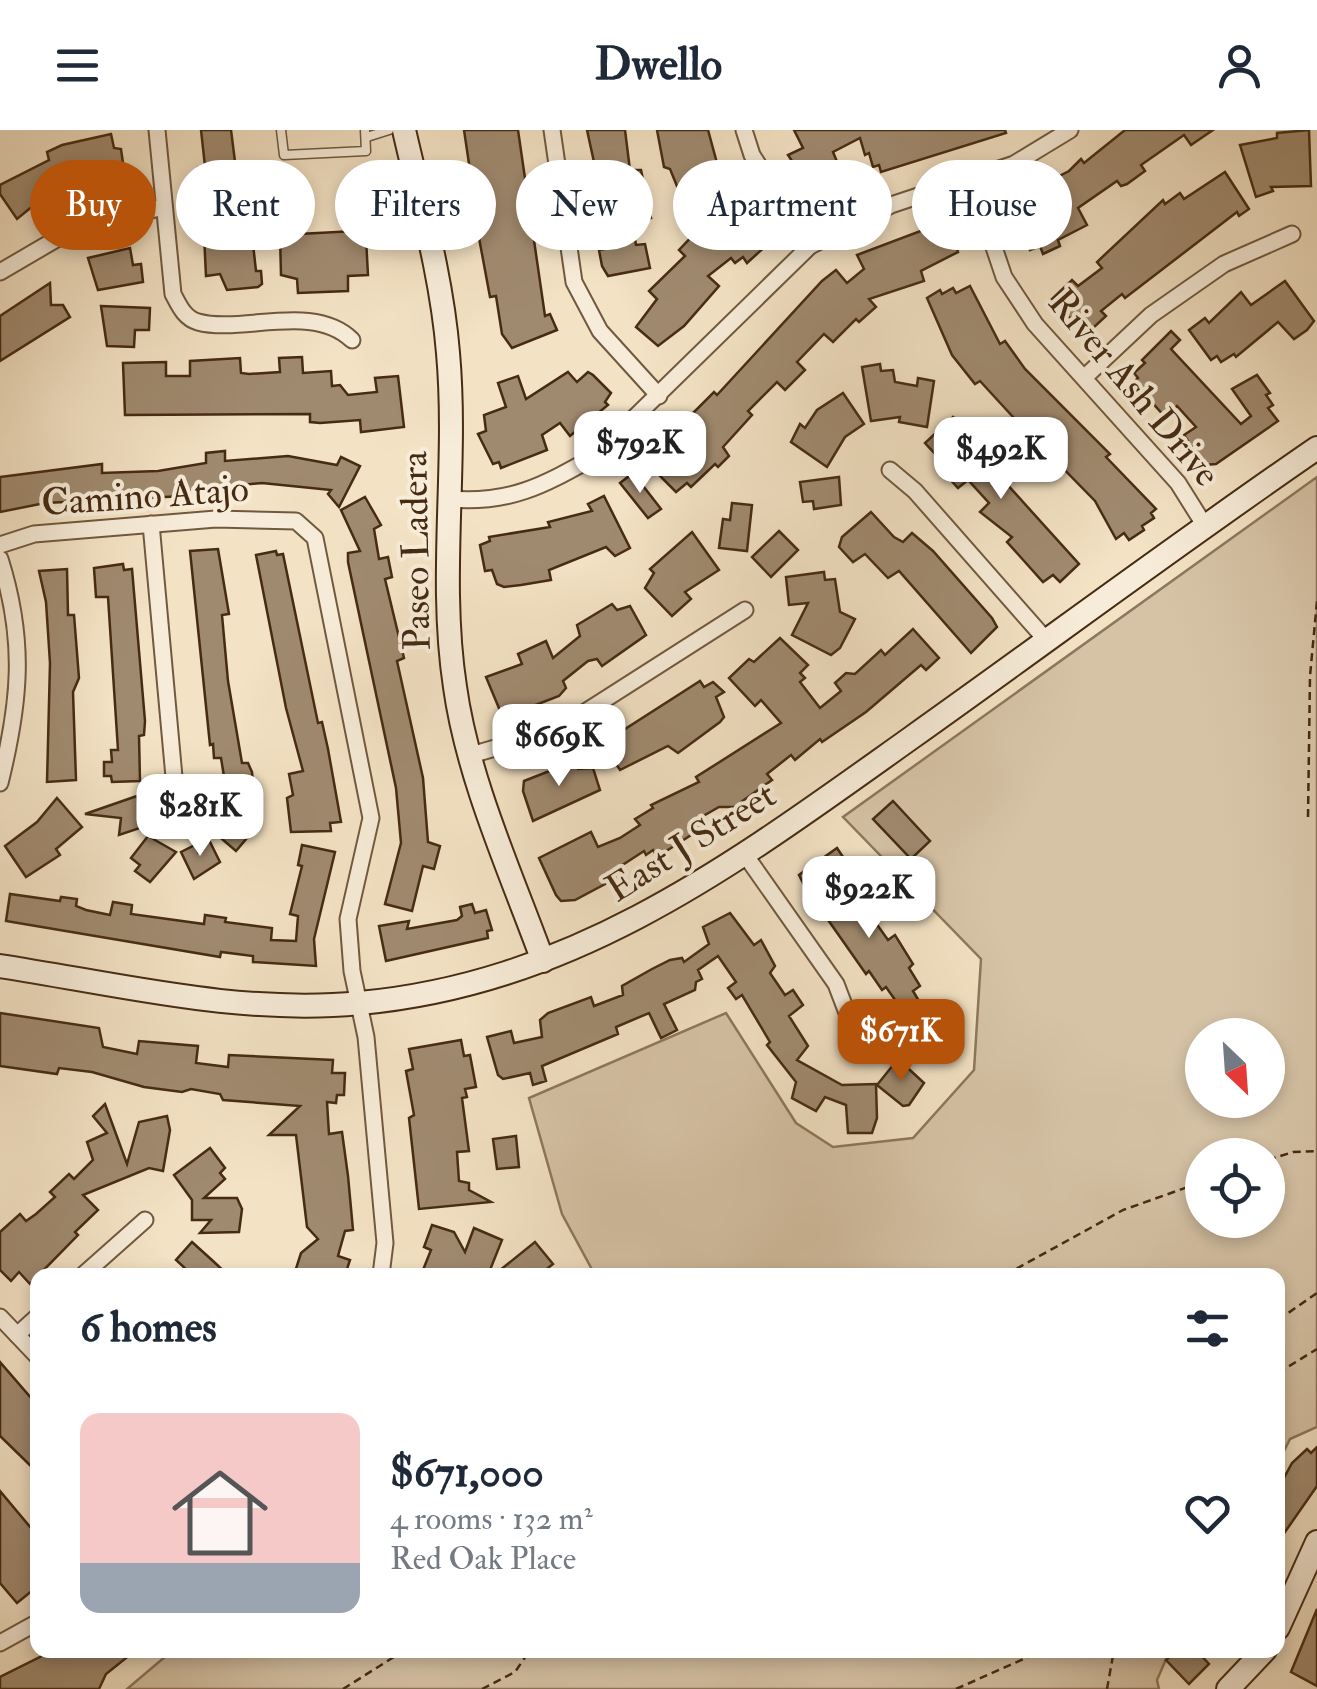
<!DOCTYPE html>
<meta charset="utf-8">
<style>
:root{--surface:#fff;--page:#f2f2f3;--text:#1f2937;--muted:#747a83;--accent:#b45309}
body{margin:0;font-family:"IM FELL Double Pica",serif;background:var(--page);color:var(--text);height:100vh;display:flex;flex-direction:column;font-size:38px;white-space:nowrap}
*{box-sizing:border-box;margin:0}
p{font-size:32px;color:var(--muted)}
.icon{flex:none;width:55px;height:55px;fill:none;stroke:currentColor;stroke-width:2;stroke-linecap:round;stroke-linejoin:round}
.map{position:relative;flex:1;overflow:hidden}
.details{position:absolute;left:30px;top:1138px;width:1255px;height:390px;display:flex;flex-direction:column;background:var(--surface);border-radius:20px;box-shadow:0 5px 15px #0003}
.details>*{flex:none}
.top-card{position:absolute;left:30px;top:30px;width:1258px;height:90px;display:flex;gap:20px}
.needle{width:65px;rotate:155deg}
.tools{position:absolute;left:1185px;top:888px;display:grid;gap:20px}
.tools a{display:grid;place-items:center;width:100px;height:100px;border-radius:50%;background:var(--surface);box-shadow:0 5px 15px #0003;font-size:50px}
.price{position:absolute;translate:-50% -85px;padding:0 22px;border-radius:20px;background:#fff;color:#222;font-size:32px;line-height:65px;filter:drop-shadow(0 2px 5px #0008)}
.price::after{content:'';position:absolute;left:50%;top:60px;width:30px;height:22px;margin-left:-15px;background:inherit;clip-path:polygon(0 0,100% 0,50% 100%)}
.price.current{background:var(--accent);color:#fff}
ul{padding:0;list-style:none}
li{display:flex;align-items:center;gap:30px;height:250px;padding:0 50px}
li span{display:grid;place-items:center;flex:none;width:280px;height:200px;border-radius:20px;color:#555}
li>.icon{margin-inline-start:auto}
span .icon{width:120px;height:120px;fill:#fffc;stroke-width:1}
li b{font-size:42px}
h2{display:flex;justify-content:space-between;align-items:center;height:120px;padding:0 50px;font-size:42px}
.tag{padding:0 35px;border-radius:45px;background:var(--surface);box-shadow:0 5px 15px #0003;font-size:35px;line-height:90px}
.tag.current{background:var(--accent);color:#fff}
header{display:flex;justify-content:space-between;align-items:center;height:130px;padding:0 50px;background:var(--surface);font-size:45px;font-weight:700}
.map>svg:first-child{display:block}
</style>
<header><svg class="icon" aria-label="menu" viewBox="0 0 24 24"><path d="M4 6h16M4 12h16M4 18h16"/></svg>Dwello<svg class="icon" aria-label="person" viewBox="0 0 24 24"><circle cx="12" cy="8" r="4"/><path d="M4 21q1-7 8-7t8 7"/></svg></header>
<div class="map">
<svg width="1317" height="1559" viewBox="0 0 1317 1559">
<rect width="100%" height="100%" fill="#f3e2c4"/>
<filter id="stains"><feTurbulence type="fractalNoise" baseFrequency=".002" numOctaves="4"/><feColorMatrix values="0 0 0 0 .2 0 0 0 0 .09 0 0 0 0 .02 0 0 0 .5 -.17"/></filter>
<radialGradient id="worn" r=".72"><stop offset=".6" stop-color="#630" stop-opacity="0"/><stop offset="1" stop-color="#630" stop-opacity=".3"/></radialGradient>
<g fill="#d6c3a6" stroke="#8e775c" stroke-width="2.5" fill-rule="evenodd">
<path d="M1317 347V1297L1290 1309 1278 1333V1145H595L562 1084 529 968 726 883 796 993 833 1017 913 1008 974 940 981 829 843 687ZM1202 905H1268V970H1202ZM1202 1025H1268V1090H1202Z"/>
<polygon points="173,1520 1170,1520 1157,1550 1159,1559 127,1559"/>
</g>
<g fill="#a08a6f" stroke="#462b13" stroke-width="2.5">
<polygon points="201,0 231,0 241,79 243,88 250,87 256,141 261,141 262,154 258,157 227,160 220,144 206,146 203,84 218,82 215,55 200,57 198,38 205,36"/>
<polygon points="464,0 518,0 545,186 550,184 557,200 512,218 502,204 496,166 490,167 474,81 467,82 462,49 471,47"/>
<polygon points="587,0 625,0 630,40 641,40 648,73 651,88 632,91 636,115 645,114 650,138 608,146 602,136 599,120 604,119 593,56 599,55"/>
<polygon points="657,0 708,0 720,44 724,43 737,74 740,72 769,113 747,133 743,127 735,133 731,128 708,146 719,156 684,196 658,216 636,197 657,169 649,161 685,126 679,120 696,102 676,69 680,67 679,61 670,39 664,37"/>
<polygon points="794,0 1005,0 1006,3 881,42 879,35 873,37 869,23 865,25 860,8 833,22 848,58 825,72 819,64 815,66 788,25 803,18"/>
<polygon points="1125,0 1213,0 1191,15 1184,5 1141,35 1145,41 1127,54 1121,56 1117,51 1078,78 1087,95 1058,110 1060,116 1043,124 1040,116 1030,120 1019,90 1023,88 1017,75 1023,73 1020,66 1069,41 1081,29 1084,33"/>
<polygon points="1309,0 1311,56 1271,57 1273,61 1256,67 1240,15 1277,8 1277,3"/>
<polygon points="111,4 114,18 121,19 124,40 108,44 110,51 91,53 57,69 50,62 17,89 0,64 0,55 49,30 47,22 62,15"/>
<polygon points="1225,42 1249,79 1239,86 1237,82 1125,168 1122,164 1101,181 1106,186 1093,198 1088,193 1084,197 1074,186 1071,189 1052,169 1072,150 1078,156 1102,138 1097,132 1163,70 1165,74 1180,63 1184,69"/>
<polygon points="939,94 950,96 958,122 921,141 924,151 869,169 876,177 859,192 856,189 833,212 824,204 797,232 805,240 785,260 777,252 748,281 752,285 723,317 729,326 718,337 715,334 691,357 687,353 676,362 650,336 658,330 652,324 714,262 717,265 822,151 836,140 847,153 864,139 857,125"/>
<polygon points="355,101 356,108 366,108 368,145 348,146 348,161 298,163 297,149 281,145 280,105"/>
<polygon points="130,118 133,135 141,134 143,152 98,160 88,128"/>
<polygon points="1285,151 1314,191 1307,200 1294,209 1278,192 1236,227 1234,224 1221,232 1217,226 1211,230 1189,200 1205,188 1209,193 1241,162 1251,175"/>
<polygon points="50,153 51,175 63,175 70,187 0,231 0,186"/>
<polygon points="970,156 1000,214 1005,211 1025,239 1110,324 1106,327 1156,379 1151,383 1154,388 1142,396 1144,400 1129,410 1124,403 1116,409 1095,371 1052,327 1060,318 1040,297 1027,309 1013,287 980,251 975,254 952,225 927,168 940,160 942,164 953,158 956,163"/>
<polygon points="101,176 150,178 149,200 135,200 134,217 107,216"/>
<polygon points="1171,201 1180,210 1171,219 1241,294 1251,286 1232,259 1257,245 1270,263 1266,265 1273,275 1268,278 1278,291 1216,334 1204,335 1184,305 1196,297 1177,276 1165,287 1134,252 1138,248 1134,243 1145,233 1142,230"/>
<polygon points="302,227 303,243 331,241 332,256 340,255 348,265 377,262 375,248 398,246 404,297 361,302 360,290 320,293 310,292 310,284 125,285 123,233 166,232 166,246 190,246 190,231 240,228 241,243 249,244 280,242 279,228"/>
<polygon points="880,234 881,241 893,240 895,252 917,256 918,248 934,251 927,297 899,292 900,287 871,291 862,237"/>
<polygon points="568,242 577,252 588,242 593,245 611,263 605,272 608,275 570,306 560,293 542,305 547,320 501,338 499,332 493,334 478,304 486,301 484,285 506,277 498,253 518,246 526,269"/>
<polygon points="843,263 864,294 845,307 827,337 791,312 800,294 805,298 817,280"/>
<polygon points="953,287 992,325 986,331 1079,434 1060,452 1053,445 1043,452 1007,412 1012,407 980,382 989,373 968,350 958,358 947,346 951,341 925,313"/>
<polygon points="225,321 225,331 288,326 337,335 341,327 360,336 339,377 328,364 331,360 262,353 183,361 184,366 45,373 0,382 0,347 102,334 102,343 158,341 206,333 206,323"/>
<polygon points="633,343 661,379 648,388 620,353"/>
<polygon points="839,347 841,375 814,379 813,371 803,372 800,352"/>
<polygon points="604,366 630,418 615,426 606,417 549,440 551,450 521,455 504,457 497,454 492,440 485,441 480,415 490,411 489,407 550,397 548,392 592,381 588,374"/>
<polygon points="365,367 381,395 374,399 379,429 388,427 392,447 385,449 404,528 397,531 423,648 428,712 440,716 434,739 423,736 412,781 385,774 401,713 396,658 348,432 348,423 360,421 341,380"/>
<polygon points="732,373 752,375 747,421 719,418 723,389 730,390"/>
<polygon points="871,382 894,407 903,412 912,403 933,421 992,488 997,497 971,523 899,441 888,448 865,424 853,432 839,417 842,407"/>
<polygon points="779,401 798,420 771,447 752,427"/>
<polygon points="692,402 719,440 685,462 691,469 672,486 645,458 654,443 650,439"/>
<polygon points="218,419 229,484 222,485 228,551 242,633 248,633 252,642 254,663 227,665 221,628 214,628 213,614 210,615 190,421"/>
<polygon points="276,421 277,425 283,424 318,593 322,592 328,619 341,692 330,693 331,701 291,702 287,668 293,665 289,644 303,641 286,578 256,425"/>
<polygon points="123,434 124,440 132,439 145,591 144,605 139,606 140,651 112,652 111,646 104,646 104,632 112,632 111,620 118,620 108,467 96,467 94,438"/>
<polygon points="67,439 68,485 74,485 79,548 73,562 76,650 47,652 50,533 46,472 39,441"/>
<polygon points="824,442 825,450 835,449 840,482 855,489 840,518 831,525 792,505 808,473 789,475 786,447"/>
<polygon points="612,474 617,480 630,476 646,505 602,536 597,529 588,531 563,551 566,558 559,566 515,583 501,583 486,547 522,534 518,524 546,511 553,528 580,506 577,495"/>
<polygon points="913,499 939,528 926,540 921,535 866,582 822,612 820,609 795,630 791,625 767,644 772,650 734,677 719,677 698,689 702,698 657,727 653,720 646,725 644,721 621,736 624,744 575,770 561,771 556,765 539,728 591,702 598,717 620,708 640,695 635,689 653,678 651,675 699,652 696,647 781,593 761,570 755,576 729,548 749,529 754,532 780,508 808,535 800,543 805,548 800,552 820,578 841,561 835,553 846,543 855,544 881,520 885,525"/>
<polygon points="700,551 704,557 713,552 724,562 716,567 724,587 720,592 678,623 668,616 620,640 608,622 608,610"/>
<polygon points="575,631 578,639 593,638 600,660 533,691 523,661 524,651"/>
<polygon points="137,666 143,697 119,705 121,688 85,684"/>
<polygon points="57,668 82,697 56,719 60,725 26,747 5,716 37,692"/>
<polygon points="893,671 930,711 911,729 873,689"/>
<polygon points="233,676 257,696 236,721 215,703"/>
<polygon points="148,706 176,722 150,752 135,741 140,735 131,728"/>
<polygon points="209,710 220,732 194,749 181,722 195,715 198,722"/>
<polygon points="302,715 335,722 314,809 316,836 253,832 253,826 221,822 220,827 6,791 10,764 60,771 61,767 77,769 76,776 86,780 110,785 113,772 132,775 131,784 204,794 205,785 226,788 225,792 272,798 271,810 296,811 298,786 290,784 302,736 298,735"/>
<polygon points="837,718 869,766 861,772 888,810 895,805 913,834 909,838 920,856 913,861 923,878 936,881 937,908 902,914 900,877 886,857 882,860 869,841 866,844 805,757 799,745"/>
<polygon points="896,747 908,765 893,775 881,757"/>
<polygon points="472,774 475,783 486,780 492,800 487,801 488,808 386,831 379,796 409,791 407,799 457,790 462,786 460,777"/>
<polygon points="730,783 754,815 761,810 775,836 770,843 785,865 793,860 803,875 789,886 808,916 797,930 842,955 876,954 877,988 872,1003 848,1003 846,975 825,967 816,981 792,968 796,952 767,915 770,912 742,865 736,869 728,858 736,852 718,826 698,840 702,849 696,852 695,860 664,874 677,900 661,908 649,883 616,897 618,904 542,936 546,951 533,955 530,943 503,949 498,945 487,907 511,901 514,913 542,907 540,890 548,883 591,867 594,876 623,865 622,856 652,839 670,830 682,828 684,832 709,814 703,797"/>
<polygon points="0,883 99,898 103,917 137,924 139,911 198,916 196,933 228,937 229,925 333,930 332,943 345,943 344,965 337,965 336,973 327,972 329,1004 342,1002 348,1046 353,1100 345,1101 338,1126 350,1130 345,1145 294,1145 301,1123 318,1109 307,1097 296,1005 269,1005 300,976 223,970 220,964 191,959 182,962 144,957 92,942 59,938 57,944 0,936"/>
<polygon points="461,910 464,926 470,925 476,957 465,959 467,967 462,968 469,1021 457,1022 459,1051 469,1053 469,1060 491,1072 419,1079 409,988 414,985 406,941 413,939 409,919"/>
<polygon points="898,929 924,953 909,975 903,976 877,955"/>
<polygon points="105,974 127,1034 139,992 167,986 170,1000 163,1041 149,1038 83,1065 98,1080 75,1102 78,1105 30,1154 19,1142 11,1151 0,1140 0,1102 20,1084 26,1091 36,1084 55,1067 50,1062 69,1044 74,1049 93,1030 87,1012 107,1003 93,986"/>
<polygon points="516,1006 519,1037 497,1039 493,1009"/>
<polygon points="210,1018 225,1038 220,1043 225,1049 204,1068 237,1068 242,1079 239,1102 200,1103 211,1090 192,1090 192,1070 174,1045"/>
<polygon points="432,1095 454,1102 465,1122 474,1098 502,1110 488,1145 449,1140 447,1145 438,1145 423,1140 431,1120 424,1117"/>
<polygon points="192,1112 213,1131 228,1145 182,1145 187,1140 176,1130"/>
<polygon points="535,1112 553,1134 539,1145 494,1145"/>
<polygon points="0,1232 38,1276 38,1343 0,1306"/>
<polygon points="1317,1317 1317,1356 1278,1412 1278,1359 1292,1333 1307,1319 1311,1323"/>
<polygon points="0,1361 36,1404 32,1408 38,1415 38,1456 17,1473 0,1453"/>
<polygon points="1317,1479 1317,1556 1291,1542"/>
<polygon points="54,1520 136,1520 106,1544 99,1559 0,1559 0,1547"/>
<polygon points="1177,1520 1196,1520 1209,1534 1189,1554 1166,1530"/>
</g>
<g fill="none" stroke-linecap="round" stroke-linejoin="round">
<g stroke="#71593f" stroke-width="11">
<g id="lane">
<polyline points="281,0 284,25 366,21 365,0"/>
<polyline points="367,7 389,0"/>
</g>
</g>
<g stroke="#71593f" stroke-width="19">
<g id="street">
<path d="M157 0 173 164C179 175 184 188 198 192 242 204 313 172 352 210"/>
<polyline points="552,0 574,152 600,201 659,266"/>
<polyline points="744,0 752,25 810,116"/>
<polyline points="971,49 1004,147 1035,194 1178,353 1205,396"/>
<polyline points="0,142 77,97 164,77"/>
<polyline points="1086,246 1151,185 1224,134 1292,104"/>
<polyline points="890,340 915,361 1047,511"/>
<path d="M449 369C510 374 542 356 594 327L810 116 891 75 1014 34 1070 0"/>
<polyline points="151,394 176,669"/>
<polyline points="0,415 34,404 216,389 296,391 315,408 371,688 348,789 352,841 366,907 385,1113 381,1145"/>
<path d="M0 429C26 511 20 572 0 653"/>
<polyline points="471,625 557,600 745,480"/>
<polyline points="746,726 836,854 857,909"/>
<polyline points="83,1145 145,1090"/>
<polyline points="0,1187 38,1227"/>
<polyline points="17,1205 38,1186"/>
<polyline points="0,1513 38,1492"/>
</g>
</g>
<g stroke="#462b13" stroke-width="26">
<g id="secondary">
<path d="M404 0C421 74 442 148 448 223 458 334 438 446 455 557 468 650 511 743 543 831"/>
<path d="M0 836C118 854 240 885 360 873 578 853 738 731 911 608 1046 512 1180 412 1317 318"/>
<polyline points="1278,1498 1317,1412"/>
<polyline points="1228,1559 1265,1520"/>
</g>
</g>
<g stroke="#462b13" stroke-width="2.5" stroke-dasharray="8 5" stroke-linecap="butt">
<polyline points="1308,687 1310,546 1317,471"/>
<polyline points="1268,1030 1293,1022 1317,1021"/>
<polyline points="1005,1145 1123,1080 1202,1052"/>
<polyline points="1278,1190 1317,1163"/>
<polyline points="1278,1243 1317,1219"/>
<polyline points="343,1559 405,1520"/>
<polyline points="482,1559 515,1542 530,1520"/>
<polyline points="956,1559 1044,1520"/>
<polyline points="1107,1559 1114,1520"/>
</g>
<use href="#lane" stroke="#f7ecd9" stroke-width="8"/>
<use href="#street" stroke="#f7ecd9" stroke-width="15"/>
<use href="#secondary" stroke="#f7ecd9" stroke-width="22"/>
</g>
<g text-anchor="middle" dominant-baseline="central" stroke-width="8" stroke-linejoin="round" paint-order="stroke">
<g font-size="38" fill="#462b13" stroke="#f7ecd9">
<text transform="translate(1134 258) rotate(50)">River Ash Drive</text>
<text transform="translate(145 366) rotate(-4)">Camino Atajo</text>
<text transform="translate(416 421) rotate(-91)">Paseo Ladera</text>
<text transform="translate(691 712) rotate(-32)">East J Street</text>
</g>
</g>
<rect width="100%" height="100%" filter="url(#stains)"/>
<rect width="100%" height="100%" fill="url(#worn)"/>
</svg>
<div class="tools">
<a><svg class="needle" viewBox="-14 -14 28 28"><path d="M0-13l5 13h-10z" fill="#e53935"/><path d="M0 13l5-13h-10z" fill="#747a83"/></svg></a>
<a><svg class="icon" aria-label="locate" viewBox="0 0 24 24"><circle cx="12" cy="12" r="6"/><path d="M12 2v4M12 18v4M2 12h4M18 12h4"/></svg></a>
</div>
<b class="price" style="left:640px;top:366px">$792K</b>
<b class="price" style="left:1001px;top:372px">$492K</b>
<b class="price" style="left:559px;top:659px">$669K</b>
<b class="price" style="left:200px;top:729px">$281K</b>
<b class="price" style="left:869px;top:811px">$922K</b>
<b class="price current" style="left:901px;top:954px">$671K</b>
<div class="top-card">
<a class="tag current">Buy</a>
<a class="tag">Rent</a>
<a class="tag">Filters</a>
<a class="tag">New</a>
<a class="tag">Apartment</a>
<a class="tag">House</a>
</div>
<section class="details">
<h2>6 homes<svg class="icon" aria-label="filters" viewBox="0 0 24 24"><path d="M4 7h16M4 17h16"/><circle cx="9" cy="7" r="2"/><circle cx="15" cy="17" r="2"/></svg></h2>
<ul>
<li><span style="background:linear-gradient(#f6c9c9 75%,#9aa5b1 0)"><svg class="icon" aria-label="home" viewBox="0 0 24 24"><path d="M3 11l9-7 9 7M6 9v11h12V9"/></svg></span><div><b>$671,000</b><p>4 rooms · 132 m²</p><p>Red Oak Place</p></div><svg class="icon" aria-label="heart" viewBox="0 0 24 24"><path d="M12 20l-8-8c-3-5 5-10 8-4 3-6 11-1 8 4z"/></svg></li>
</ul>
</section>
</div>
